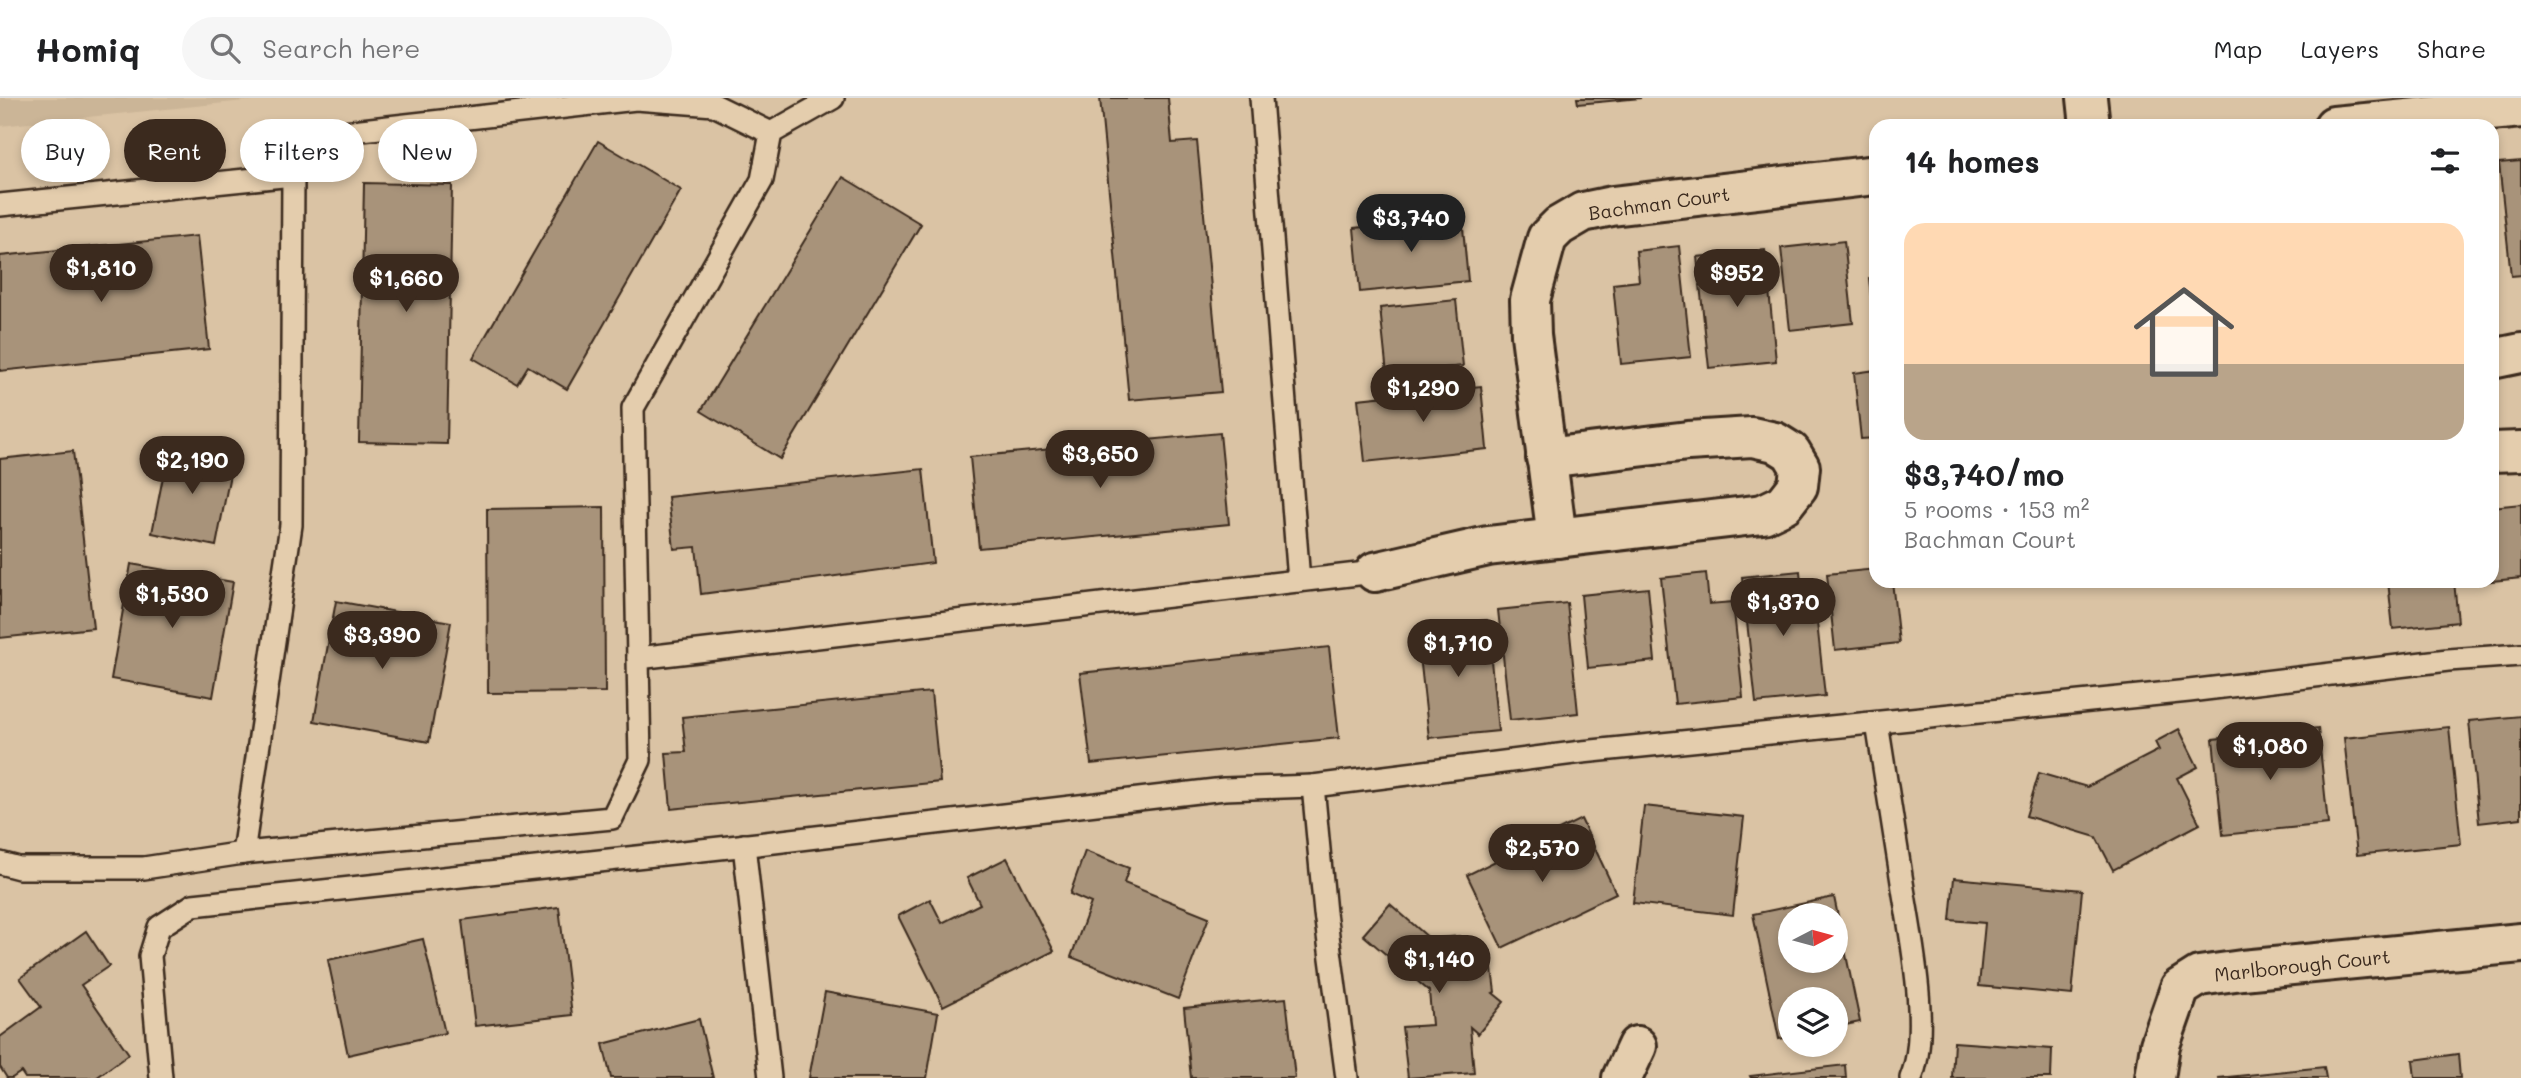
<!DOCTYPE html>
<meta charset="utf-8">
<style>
:root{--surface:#fff;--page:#f6f6f6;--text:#202124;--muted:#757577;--line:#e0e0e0;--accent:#3b2a1e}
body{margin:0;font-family:Mali,sans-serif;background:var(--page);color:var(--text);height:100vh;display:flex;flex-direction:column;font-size:26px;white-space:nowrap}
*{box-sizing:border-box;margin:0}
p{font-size:23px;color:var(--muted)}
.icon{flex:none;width:38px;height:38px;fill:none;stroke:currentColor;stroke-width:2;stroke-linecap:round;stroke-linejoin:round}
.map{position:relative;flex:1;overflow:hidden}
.drawer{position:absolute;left:1869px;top:21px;width:630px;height:469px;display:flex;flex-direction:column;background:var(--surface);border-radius:21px;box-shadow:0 4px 10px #0003}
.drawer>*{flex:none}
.banner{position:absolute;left:21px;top:21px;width:665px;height:63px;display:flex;gap:14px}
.needle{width:46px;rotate:84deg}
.fabs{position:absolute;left:1778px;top:805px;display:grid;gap:14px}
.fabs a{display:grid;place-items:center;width:70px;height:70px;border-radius:50%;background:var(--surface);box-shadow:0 4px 10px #0003;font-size:35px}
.price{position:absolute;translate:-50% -60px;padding:0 16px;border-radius:24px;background:var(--accent);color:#fff;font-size:23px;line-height:46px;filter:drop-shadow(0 2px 4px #0008)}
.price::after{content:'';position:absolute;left:50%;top:42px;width:21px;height:16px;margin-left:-10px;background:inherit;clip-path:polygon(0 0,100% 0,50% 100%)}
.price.on{background:#222;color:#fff}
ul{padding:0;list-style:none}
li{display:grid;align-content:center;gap:14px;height:371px;padding:0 35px}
li span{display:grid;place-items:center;height:217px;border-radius:21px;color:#555}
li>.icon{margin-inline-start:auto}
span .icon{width:126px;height:126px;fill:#fffc;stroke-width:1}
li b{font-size:30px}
h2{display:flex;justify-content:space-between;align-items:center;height:84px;padding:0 35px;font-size:30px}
.chip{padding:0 24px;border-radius:32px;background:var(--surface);box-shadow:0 4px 10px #0003;font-size:24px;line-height:63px}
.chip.on{background:var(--accent);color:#fff}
header{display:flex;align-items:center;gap:42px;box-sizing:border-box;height:98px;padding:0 35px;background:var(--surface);border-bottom:2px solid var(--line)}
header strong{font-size:33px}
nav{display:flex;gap:38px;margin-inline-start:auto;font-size:24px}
.search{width:490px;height:63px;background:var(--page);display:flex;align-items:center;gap:18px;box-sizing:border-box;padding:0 24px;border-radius:38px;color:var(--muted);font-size:26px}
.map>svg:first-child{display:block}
</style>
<header>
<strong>Homiq</strong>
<div class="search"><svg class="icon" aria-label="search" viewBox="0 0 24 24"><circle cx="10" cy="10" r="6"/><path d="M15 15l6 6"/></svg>Search here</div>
<nav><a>Map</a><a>Layers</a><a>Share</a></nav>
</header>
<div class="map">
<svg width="2521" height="980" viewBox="0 0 2521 980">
<rect width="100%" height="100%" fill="#dac3a4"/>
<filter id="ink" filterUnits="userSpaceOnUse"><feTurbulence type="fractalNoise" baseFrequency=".0143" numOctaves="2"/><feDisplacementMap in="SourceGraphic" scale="14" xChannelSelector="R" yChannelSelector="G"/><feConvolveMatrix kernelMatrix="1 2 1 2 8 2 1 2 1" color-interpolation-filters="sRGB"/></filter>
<g filter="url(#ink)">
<polygon fill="#cbb597" points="0,0 275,0 0,28"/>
<g fill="#a8937a" stroke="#3b2a1e" stroke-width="2" fill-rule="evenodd">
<polygon points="1100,0 1168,0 1172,45 1197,43 1221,294 1129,302"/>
<polygon points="1577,0 1641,0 1578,6"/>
<polygon points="598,43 681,92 567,291 528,268 517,286 473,260"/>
<polygon points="2521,63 2521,177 2511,178 2499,65"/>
<polygon points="843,79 921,126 780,361 701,313"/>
<polygon points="364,85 452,87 447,346 359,344"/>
<polygon points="1462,119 1468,183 1360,194 1354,130"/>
<polygon points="197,138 209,251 0,273 0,158"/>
<polygon points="1844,143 1853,225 1790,232 1781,150"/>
<polygon points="1679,148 1691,259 1621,266 1613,186 1639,183 1636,153"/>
<polygon points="1765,152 1776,263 1709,270 1697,159"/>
<polygon points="1876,179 1876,242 1869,180"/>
<polygon points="1456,202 1463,268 1387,276 1380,210"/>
<polygon points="1876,272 1876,340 1861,341 1854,275"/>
<polygon points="1481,288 1487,351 1365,364 1358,301"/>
<polygon points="1220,335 1229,426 979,450 970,359"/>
<polygon points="169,348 233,361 216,448 152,435"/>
<polygon points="73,353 93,530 0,540 0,361"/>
<polygon points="923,371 933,465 701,496 696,449 674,451 668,399"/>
<polygon points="2521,406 2521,480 2473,485 2473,483 2492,483 2492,409"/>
<polygon points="604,409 605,594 488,595 487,411"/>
<polygon points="131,466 233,484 213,599 111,581"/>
<polygon points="1876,471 1876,483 1892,483 1899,545 1835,552 1827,476"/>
<polygon points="1800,473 1802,498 1814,497 1825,598 1756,605 1742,479"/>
<polygon points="1706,475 1709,506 1733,504 1743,599 1675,606 1661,480"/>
<polygon points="2388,483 2454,483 2458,524 2393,531"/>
<polygon points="1648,490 1655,563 1588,570 1581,497"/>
<polygon points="336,503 451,524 429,644 314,623"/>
<polygon points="1567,505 1578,615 1510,622 1498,512"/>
<polygon points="1487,522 1498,633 1429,640 1417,530"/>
<polygon points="1329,549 1339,640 1091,666 1080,575"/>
<polygon points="931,594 940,684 671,711 666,655 686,654 682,619"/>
<polygon points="2521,618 2521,720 2479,725 2469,623"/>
<polygon points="2449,629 2461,746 2357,757 2344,640"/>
<polygon points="2318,630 2328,726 2223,737 2213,641"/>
<polygon points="2179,631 2198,669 2177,680 2200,726 2113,772 2096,739 2026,718 2039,675 2087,689 2159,652 2155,644"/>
<polygon points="1644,708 1744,719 1733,817 1633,805"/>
<polygon points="1581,721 1616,795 1502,850 1467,777"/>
<polygon points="1085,753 1129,770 1124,785 1209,819 1178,901 1071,859 1091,805 1070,796"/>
<polygon points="1007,760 1054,853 943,908 898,818 930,801 942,825 980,806 967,780"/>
<polygon points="1954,780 2082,792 2072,897 1979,888 1985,825 1950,822"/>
<path d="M1834 799 1860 924 1836 929V901H1790V939L1779 941 1753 816ZM1790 817H1836V863H1790Z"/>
<polygon points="1390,806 1430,841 1459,838 1461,858 1490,855 1495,894 1493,895 1504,904 1478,936 1470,929 1474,975 1408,980 1402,929 1432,927 1429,893 1363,837"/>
<polygon points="559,809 572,917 475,928 462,822"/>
<polygon points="86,833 109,868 81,887 129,956 96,980 25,980 21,974 12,980 7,980 0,969 0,939 41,909 20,880"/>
<polygon points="423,841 445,935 348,957 328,862"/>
<polygon points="825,894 938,915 927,980 809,980"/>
<polygon points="1286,900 1295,980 1191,980 1184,910"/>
<polygon points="699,921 713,980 611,980 603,946"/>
<polygon points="1954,944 2052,951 2051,980 1952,980"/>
<polygon points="2458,956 2460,980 2415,980 2413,962"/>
<polygon points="1845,967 1846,980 1751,980 1750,978"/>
<polygon points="2324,969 2326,980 2218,980"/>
</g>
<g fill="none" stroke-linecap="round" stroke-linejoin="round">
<g stroke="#3b2a1e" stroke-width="26">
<g id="service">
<polyline points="833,0 771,35 762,82 633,310 638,560 1375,474"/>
<polyline points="1261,0 1299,483"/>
<polyline points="0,107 293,77"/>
<polyline points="638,560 640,662 612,720 243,755 291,427 293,77 335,35 636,1 714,7 771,35"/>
<path d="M1877 625C1885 678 1894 731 1902 784 1910 836 1931 932 1911 980"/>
<polyline points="744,747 770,980"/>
<polyline points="0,765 19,770 144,770 243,755"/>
<polyline points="161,980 150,858 159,829 193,807 757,746 1224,691 1313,688"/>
<polyline points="1347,980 1325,815 1313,688 1582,654 2189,593 2448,562 2521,557"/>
</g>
</g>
<g stroke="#3b2a1e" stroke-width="44">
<g id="minor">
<polyline points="2087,0 2090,28"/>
<polyline points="2334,28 2521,10"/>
<polyline points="2492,261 2521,255"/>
<polyline points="2492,354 2521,353"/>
<polyline points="1557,440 1531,237 1530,202 1547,140 1559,128 1583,114 1612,108 1876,77"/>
<polyline points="1375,474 1488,448 1763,416 1784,406 1798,388 1800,369 1791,354 1775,344 1752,339 1688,343 1546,360"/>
<polyline points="1622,980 1637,948"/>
<polyline points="2155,980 2160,947 2180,890 2199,878 2242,872 2521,845"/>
</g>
</g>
<use href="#service" stroke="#e4cdad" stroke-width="21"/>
<use href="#minor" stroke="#e4cdad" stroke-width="38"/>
</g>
</g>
<g text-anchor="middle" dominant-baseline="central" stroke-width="6" stroke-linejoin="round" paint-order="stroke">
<g font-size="19" fill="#3b2a1e" stroke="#e4cdad">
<text transform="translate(1659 105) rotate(-8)">Bachman Court</text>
<text transform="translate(2302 867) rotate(-6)">Marlborough Court</text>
</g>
</g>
</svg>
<div class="fabs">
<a><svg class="needle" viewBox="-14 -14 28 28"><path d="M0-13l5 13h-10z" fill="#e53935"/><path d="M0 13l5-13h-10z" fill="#757577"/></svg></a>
<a><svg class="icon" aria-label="layers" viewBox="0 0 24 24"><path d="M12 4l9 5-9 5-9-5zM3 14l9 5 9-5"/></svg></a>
</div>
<b class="price on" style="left:1411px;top:156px">$3,740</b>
<b class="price" style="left:101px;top:206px">$1,810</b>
<b class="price" style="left:1737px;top:211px">$952</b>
<b class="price" style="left:406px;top:216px">$1,660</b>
<b class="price" style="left:1423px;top:326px">$1,290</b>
<b class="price" style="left:1100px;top:392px">$3,650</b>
<b class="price" style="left:192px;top:398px">$2,190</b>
<b class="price" style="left:172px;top:532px">$1,530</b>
<b class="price" style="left:1783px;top:540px">$1,370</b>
<b class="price" style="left:382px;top:573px">$3,390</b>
<b class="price" style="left:1458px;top:581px">$1,710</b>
<b class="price" style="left:2270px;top:684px">$1,080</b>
<b class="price" style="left:1542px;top:786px">$2,570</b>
<b class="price" style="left:1439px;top:897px">$1,140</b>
<div class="banner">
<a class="chip">Buy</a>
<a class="chip on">Rent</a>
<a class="chip">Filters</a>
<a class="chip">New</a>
</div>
<section class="drawer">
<h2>14 homes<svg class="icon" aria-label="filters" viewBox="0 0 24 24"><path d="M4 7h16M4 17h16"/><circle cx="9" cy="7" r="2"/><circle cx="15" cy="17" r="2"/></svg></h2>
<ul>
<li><span style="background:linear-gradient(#ffd9b3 65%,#b9a48a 0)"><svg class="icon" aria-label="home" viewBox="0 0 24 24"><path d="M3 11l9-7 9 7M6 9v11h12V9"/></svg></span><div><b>$3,740/mo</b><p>5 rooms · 153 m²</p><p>Bachman Court</p></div></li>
</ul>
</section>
</div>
